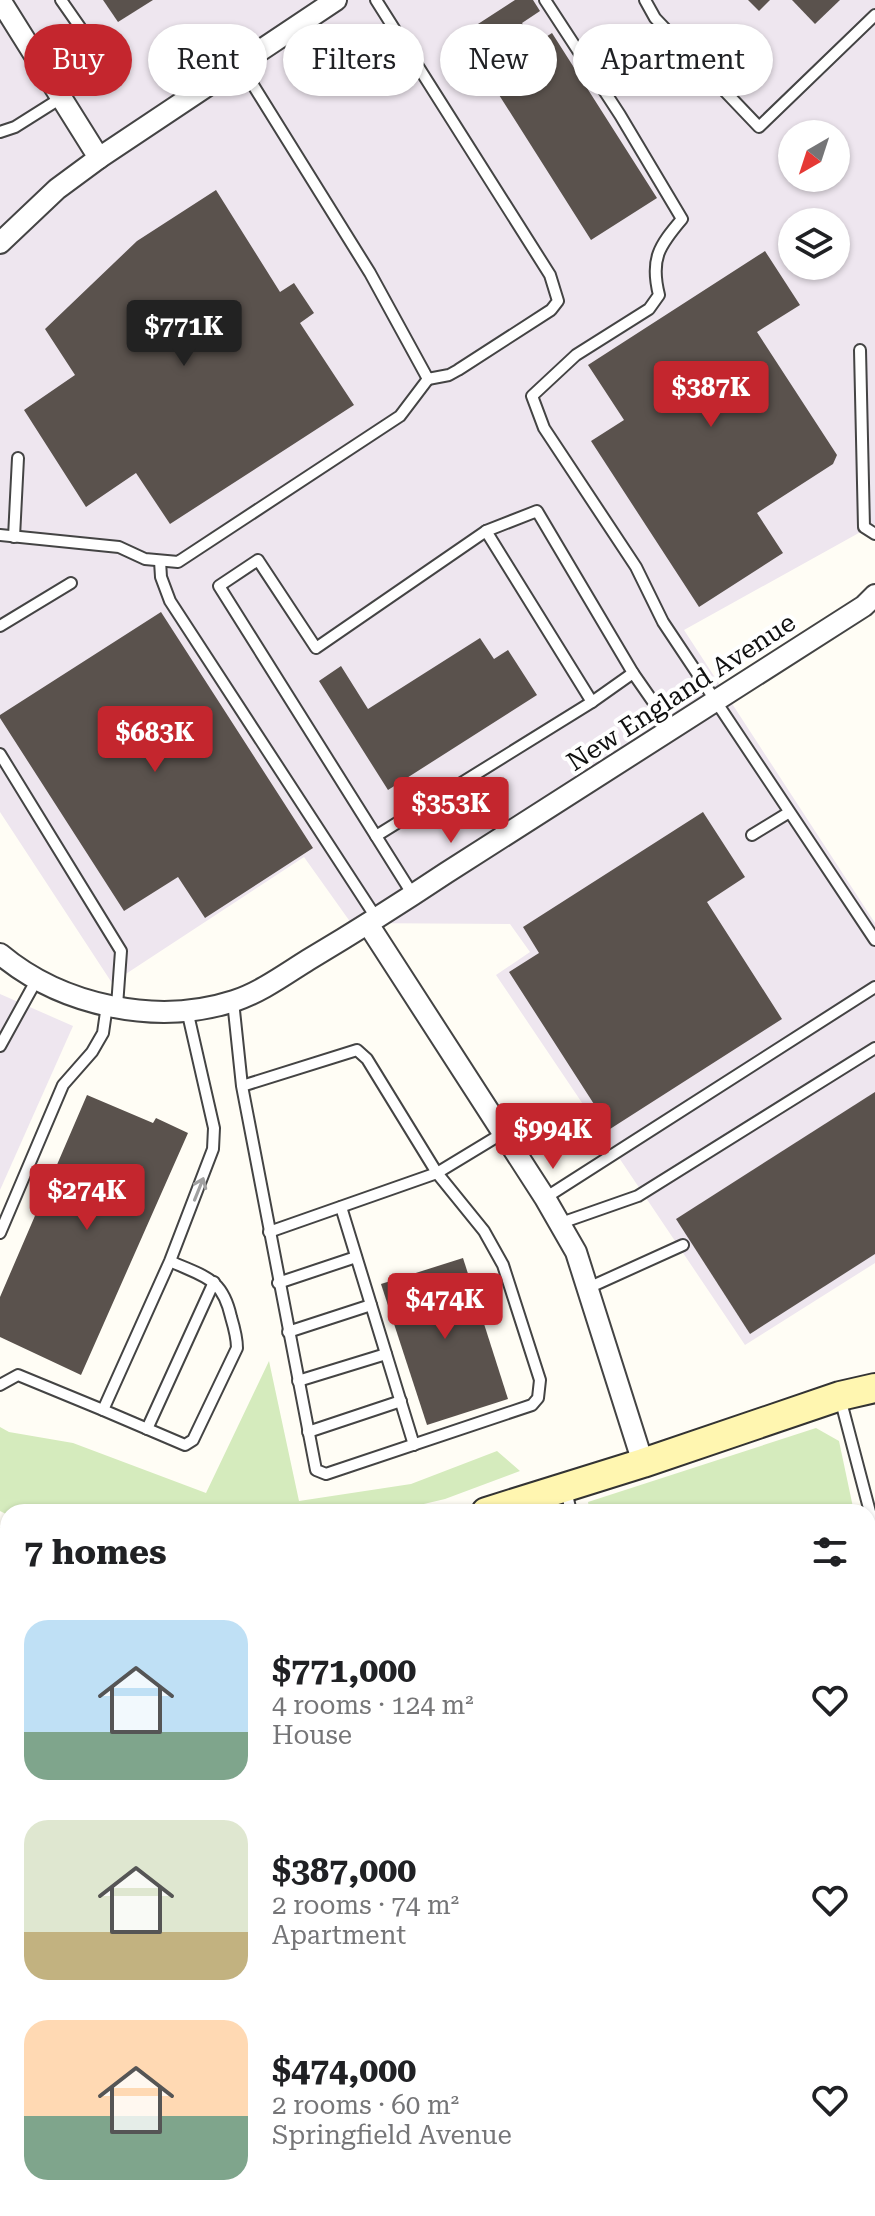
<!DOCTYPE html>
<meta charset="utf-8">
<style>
:root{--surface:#fff;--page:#f2f2f2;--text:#202124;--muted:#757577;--accent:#c4262e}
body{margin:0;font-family:"Roboto Serif",serif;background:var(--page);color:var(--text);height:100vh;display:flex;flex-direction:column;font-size:30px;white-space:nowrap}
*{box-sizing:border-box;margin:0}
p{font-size:26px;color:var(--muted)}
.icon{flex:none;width:44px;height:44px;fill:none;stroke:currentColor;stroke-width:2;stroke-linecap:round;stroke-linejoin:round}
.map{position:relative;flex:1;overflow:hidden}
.panel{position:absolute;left:0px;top:1504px;width:876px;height:712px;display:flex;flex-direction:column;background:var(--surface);border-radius:24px 24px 0 0;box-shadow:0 2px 6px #0004}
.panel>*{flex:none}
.top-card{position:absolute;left:24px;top:24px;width:828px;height:72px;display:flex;gap:16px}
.needle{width:52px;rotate:219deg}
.buttons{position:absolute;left:778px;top:120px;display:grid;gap:16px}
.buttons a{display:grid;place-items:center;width:72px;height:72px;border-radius:50%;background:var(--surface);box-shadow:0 2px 6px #0004;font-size:40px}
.price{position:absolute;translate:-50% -68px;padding:0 18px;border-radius:8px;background:var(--accent);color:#fff;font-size:26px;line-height:52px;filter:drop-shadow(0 2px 4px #0008)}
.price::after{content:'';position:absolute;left:50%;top:48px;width:24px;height:18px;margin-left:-12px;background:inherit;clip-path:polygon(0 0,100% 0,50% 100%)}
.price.active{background:#222;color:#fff}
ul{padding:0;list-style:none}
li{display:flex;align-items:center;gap:24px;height:200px;padding:0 24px}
li span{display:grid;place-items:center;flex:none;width:224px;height:160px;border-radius:24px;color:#555}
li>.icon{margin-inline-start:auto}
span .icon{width:96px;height:96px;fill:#fffc;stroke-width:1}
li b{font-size:34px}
h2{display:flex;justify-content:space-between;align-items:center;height:96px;padding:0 24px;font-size:34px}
.chip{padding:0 28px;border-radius:36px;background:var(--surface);box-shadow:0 2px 6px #0004;font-size:28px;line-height:72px}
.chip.active{background:var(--accent);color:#fff}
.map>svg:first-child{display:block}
</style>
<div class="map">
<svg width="875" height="2216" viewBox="0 0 875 2216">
<rect width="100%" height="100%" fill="#fffdf5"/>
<g fill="#eee6ef" fill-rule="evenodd">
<path d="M0 0H875V524L684 630 875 923V1263L745 1345 496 975 530 952 510 924 351 923 304 857 112 983 0 812ZM792 134H836V178H792ZM792 222H836V266H792Z"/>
<polygon points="0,994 73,1026 0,1190"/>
<polygon points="0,1807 8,1812 8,2208 186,2208 182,2216 6,2216 0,2212"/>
</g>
<g fill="#d5ebbd">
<polygon points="269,1361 299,1501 411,1484 497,1451 520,1471 445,1499 390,1512 220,1512 99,1507 62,1512 8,1512 8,1515 0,1511 0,1427 9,1432 73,1443 206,1493"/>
<polygon points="816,1428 839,1441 854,1512 590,1512 588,1502"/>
<polygon points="868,1647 875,1681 875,2090 868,2086"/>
<polygon points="518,2208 798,2208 816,2216 764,2216 752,2211 750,2216 531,2216"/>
</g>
<polygon fill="#b9dc9c" points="186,2208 518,2208 531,2216 182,2216"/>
<polygon fill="#b9e0f7" stroke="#3f96cf" stroke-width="2" points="868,1869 875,1872 875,1983 868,1982"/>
<g fill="#5a524d">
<polygon points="103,0 153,0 118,22"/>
<polygon points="515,0 533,0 540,11 522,23 535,44 552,33 657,198 591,240 461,35"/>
<polygon points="748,0 770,0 759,11"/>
<polygon points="792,0 840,0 815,24"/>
<polygon points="216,190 280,292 294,283 314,313 300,323 354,405 170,524 136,473 86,507 24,410 75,375 45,329 137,241"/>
<polygon points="765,251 800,305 757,332 837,455 833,464 757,513 783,553 699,607 591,441 624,420 588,365"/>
<polygon points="161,612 313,848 205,918 178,877 124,911 0,718 0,715"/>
<polygon points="480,638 494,659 508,650 537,695 388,790 319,681 341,666 368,709"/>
<polygon points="703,812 745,877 707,902 782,1019 610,1129 509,972 539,953 523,927"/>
<polygon points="875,1092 875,1254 750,1334 676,1219"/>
<polygon points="87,1095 153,1123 156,1118 188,1133 81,1375 0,1337 0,1297"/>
<polygon points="463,1258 508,1399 427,1425 381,1284"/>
<polygon points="0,2004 8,2009 8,2199 0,2193"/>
<polygon points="22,2208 58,2208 53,2216 34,2216"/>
</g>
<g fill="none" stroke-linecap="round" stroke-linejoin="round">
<g stroke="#444" stroke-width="14">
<g id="lane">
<path d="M545 0 620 115 682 219C659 246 650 259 659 295L649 309 576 355 532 396 544 428 636 567 663 622 875 940"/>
<polyline points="645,0 655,18 759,127 875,15"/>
<polyline points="240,64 370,273 428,379 449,375 458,370 551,310 558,301 550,275 376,0"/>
<polyline points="46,74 91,43 61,0"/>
<polyline points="0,132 15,127 61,98"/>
<polyline points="860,350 864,527 875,534"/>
<polyline points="486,531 537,511 633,673"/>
<polyline points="0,535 119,547 145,559 178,562 400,416 428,379"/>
<polyline points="14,537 18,458"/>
<polyline points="160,561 161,577 170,601 377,919"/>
<polyline points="0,626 71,583"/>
<polyline points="0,754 121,951 117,1006"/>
<polyline points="752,835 788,813"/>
<polyline points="376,836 592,702"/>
<polyline points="413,895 219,586 258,560 316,648 486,531 592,702 633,673 672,729"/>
<polyline points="233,1001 242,1086 316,1470 326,1474 532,1405 538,1398 540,1380 503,1265 484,1231 437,1173 367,1059 357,1050 242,1086"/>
<polyline points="0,1046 37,979"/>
<polyline points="545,1198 875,987"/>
<polyline points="341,1207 414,1445"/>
<polyline points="561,1223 638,1196 875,1048"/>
<polyline points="269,1232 437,1173 503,1133"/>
<polyline points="0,1233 63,1085 92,1052 103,1033 107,1005"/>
<path d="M170 1261C204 1277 222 1277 231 1317 234 1327 237 1337 237 1348L193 1440 185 1445 103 1410 170 1261 213 1149 214 1128 187 1010"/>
<polyline points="278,1283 356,1257"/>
<polyline points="588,1288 683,1245"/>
<polyline points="288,1332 371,1305"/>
<polyline points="298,1381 386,1354"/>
<polyline points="0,1385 18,1375 103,1410"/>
<polyline points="840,1398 875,1531"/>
<polyline points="147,1429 214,1282"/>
<polyline points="308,1432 401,1401"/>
<polyline points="566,1490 571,1512"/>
<polyline points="0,1915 8,1921"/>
<polyline points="123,2216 127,2208"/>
</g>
</g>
<g stroke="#444" stroke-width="24">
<g id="street">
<polyline points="0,0 99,158"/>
<polyline points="0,243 57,189 99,158 336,0"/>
<polyline points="368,924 545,1198 576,1252 643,1463"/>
<path d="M0 954C62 1006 157 1026 234 1001 261 992 284 975 308 960 355 932 401 903 446 873 586 784 725 695 864 606L875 595"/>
</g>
</g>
<g stroke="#333" stroke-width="32">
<g id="secondary">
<polyline points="486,1512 643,1463 840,1396 875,1388"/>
<polyline points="0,1544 8,1542"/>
</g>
</g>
<g stroke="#222" stroke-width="40">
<g id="highway">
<polyline points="0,1624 8,1630"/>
<polyline points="0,1713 8,1719"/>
<polyline points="868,2116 875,2120"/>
<polyline points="868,2200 875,2203"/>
</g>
</g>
<use href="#lane" stroke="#fff" stroke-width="10"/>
<use href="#street" stroke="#fff" stroke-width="20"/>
<use href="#secondary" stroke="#fff6b0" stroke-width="28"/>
<use href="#highway" stroke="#f5a25d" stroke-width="36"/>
<polyline stroke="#c4262e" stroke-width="5" points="56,2216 61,2208"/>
</g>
<defs><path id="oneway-shaft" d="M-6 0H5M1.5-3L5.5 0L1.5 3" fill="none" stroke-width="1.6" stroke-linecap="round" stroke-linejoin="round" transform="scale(2)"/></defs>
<use stroke="#a0a0a0" href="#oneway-shaft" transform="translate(199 1189) rotate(-68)"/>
<g text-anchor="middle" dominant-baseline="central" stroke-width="8" stroke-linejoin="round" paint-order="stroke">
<g font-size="26" fill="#111" stroke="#fff">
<text transform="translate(681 692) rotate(-33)">New England Avenue</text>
</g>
</g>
</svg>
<div class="buttons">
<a><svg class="needle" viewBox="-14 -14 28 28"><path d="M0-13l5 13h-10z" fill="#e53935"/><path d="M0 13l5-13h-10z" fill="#757577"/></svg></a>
<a><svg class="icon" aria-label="layers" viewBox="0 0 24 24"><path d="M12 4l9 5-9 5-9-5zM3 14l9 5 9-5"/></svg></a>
</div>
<b class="price active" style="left:184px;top:368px">$771K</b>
<b class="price" style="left:711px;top:429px">$387K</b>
<b class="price" style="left:155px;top:774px">$683K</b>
<b class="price" style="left:451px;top:845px">$353K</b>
<b class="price" style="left:553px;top:1171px">$994K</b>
<b class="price" style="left:87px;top:1232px">$274K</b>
<b class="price" style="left:445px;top:1341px">$474K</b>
<div class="top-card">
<a class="chip active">Buy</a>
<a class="chip">Rent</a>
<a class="chip">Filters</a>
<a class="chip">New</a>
<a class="chip">Apartment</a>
</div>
<section class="panel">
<h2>7 homes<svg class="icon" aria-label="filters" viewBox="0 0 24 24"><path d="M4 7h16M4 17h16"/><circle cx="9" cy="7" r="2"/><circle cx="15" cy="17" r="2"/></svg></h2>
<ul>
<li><span style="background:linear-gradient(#bfe0f5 70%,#7fa58c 0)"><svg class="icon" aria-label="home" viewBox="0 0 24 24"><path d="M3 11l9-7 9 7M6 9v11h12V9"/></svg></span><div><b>$771,000</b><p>4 rooms · 124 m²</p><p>House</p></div><svg class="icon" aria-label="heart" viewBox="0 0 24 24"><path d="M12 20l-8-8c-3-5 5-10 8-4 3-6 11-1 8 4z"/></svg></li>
<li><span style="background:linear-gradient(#dfe7d0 70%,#c2b280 0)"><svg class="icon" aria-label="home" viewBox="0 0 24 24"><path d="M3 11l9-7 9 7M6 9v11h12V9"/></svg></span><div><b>$387,000</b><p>2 rooms · 74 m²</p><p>Apartment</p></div><svg class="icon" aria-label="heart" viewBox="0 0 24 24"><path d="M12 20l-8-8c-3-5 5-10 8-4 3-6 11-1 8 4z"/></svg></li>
<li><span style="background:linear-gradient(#ffd9b3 60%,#7fa58c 0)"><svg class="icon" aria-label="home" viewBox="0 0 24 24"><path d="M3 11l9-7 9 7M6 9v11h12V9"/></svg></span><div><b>$474,000</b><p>2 rooms · 60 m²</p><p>Springfield Avenue</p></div><svg class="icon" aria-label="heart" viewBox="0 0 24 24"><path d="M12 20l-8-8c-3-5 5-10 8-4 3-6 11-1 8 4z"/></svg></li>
</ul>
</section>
</div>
